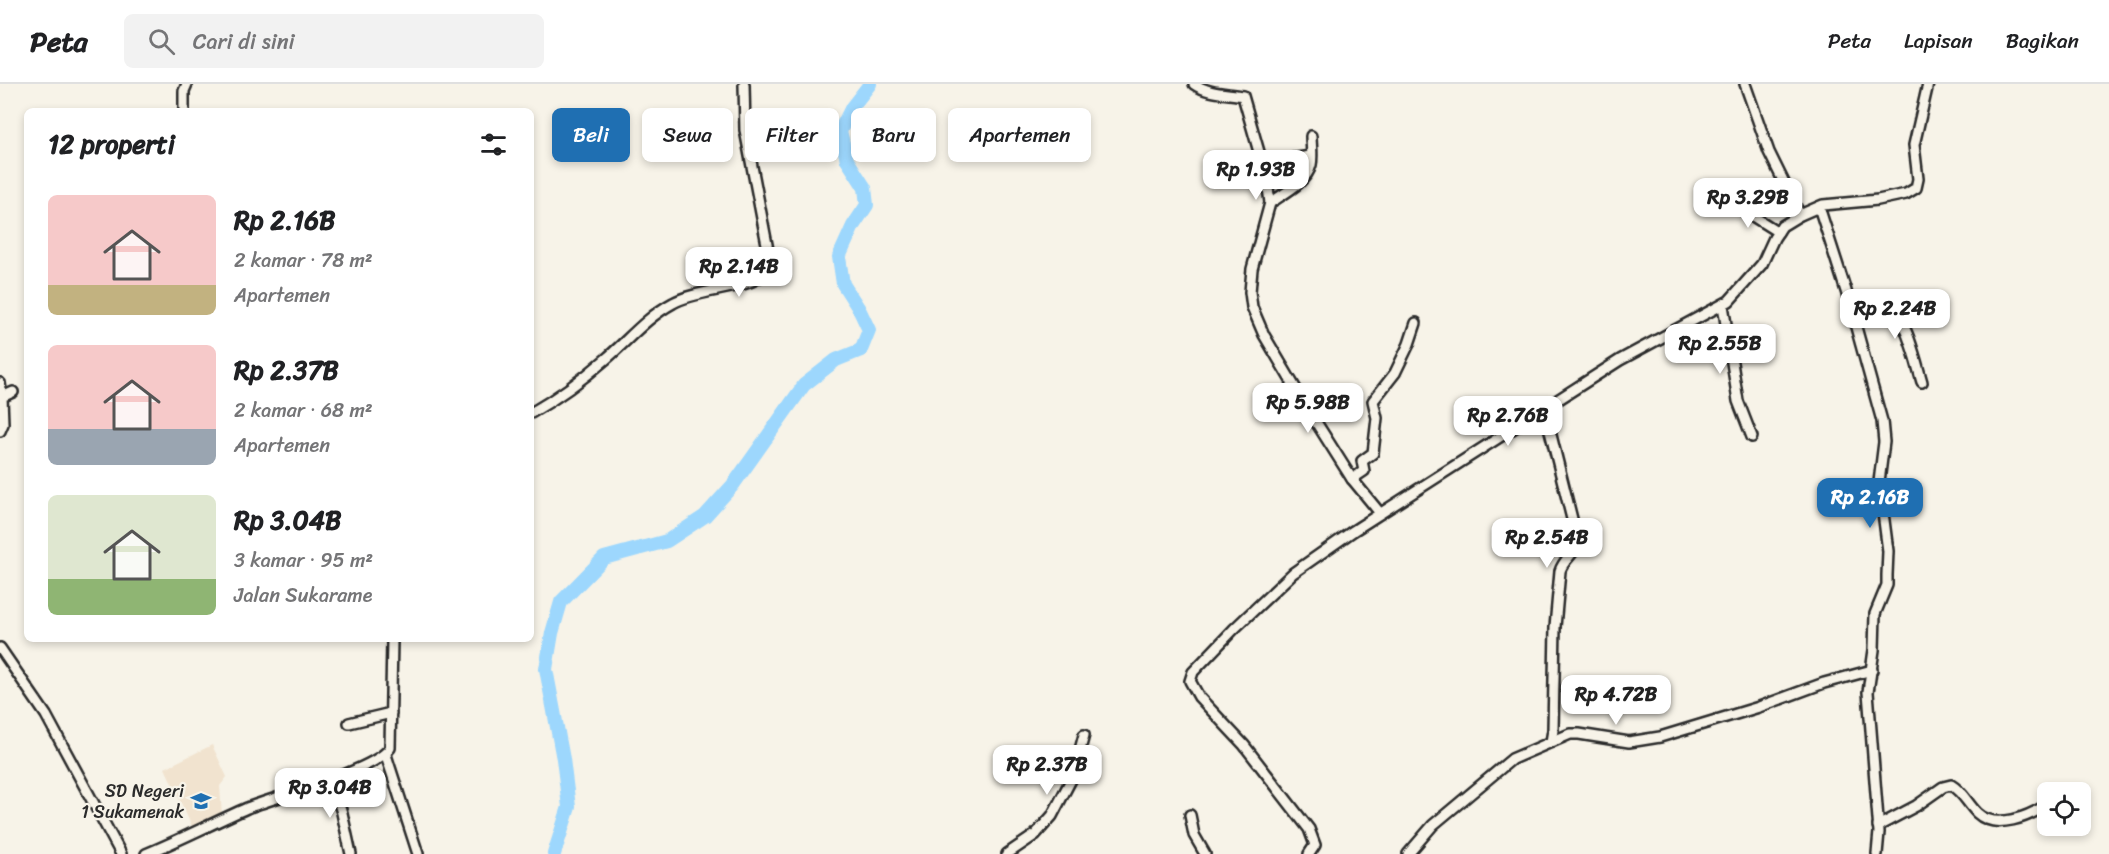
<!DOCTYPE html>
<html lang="id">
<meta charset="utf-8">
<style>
:root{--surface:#fff;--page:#f2f2f2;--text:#202124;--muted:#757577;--line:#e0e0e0;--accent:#1f6fb2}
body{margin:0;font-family:Sriracha,sans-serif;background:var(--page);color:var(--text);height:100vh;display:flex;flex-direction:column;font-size:22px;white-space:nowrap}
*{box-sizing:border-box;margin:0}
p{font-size:20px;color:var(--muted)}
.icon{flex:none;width:33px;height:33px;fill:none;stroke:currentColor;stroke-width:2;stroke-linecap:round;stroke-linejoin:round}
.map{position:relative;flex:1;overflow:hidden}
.sheet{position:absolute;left:24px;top:24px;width:510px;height:534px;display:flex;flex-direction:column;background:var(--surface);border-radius:9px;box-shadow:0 3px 9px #0003}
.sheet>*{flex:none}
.top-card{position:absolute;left:552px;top:24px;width:570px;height:54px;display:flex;gap:12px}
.fabs{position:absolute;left:2037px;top:698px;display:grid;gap:12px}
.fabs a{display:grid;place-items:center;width:54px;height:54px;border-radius:9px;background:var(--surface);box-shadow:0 3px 9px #0003;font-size:30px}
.price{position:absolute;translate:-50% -51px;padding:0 14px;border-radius:12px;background:#fff;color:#222;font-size:20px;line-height:39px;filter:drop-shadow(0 2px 3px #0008)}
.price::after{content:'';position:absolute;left:50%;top:36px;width:18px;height:14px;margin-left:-9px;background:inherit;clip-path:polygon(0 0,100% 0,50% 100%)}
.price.current{background:var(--accent);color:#fff}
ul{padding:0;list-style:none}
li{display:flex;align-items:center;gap:18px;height:150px;padding:0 24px}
li span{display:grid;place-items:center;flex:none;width:168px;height:120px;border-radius:9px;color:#555}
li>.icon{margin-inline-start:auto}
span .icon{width:72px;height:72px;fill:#fffc;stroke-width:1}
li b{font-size:26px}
h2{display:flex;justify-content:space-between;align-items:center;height:72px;padding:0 24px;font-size:26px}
.pill{padding:0 21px;border-radius:9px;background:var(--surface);box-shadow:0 3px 9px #0003;font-size:21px;line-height:54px}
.pill.current{background:var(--accent);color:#fff}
header{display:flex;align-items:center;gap:36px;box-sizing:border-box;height:84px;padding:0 30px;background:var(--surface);border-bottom:2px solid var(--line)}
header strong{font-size:28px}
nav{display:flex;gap:33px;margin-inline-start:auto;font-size:21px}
.search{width:420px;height:54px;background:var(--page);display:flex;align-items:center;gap:15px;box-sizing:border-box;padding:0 21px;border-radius:9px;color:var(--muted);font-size:22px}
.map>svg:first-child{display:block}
</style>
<header>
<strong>Peta</strong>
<div class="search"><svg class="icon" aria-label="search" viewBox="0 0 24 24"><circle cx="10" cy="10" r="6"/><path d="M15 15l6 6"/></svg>Cari di sini</div>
<nav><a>Peta</a><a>Lapisan</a><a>Bagikan</a></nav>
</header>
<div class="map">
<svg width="2109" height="770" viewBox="0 0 2109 770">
<rect width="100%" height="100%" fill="#f7f3e8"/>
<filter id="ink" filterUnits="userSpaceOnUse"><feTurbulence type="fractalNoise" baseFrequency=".0167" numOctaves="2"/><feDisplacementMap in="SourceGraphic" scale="12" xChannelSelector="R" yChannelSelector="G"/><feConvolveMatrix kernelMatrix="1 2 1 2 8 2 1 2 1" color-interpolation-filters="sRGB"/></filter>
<g filter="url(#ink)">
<polygon fill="#f1e3cf" points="212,661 227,693 220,702 222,732 193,745 165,684"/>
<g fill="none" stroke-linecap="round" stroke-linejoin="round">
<polyline stroke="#9dd7fd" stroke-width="14" points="554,770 569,723 563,675 546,585 552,549 561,518 604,474 667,457 705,432 733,401 804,301 836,276 861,266 869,246 859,225 843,200 839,173 853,142 867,121 865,104 847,76 840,47 852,23 870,0"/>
<g stroke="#2b2b2b" stroke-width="14">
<g id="street">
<path d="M1194 0C1208 10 1227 9 1243 12L1267 96 1270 119 1252 185 1250 208 1252 223 1264 251 1309 327 1352 395 1380 429"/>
<polyline points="1745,0 1769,68 1800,131"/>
<polyline points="184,27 184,7 187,0"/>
<polyline points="1262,79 1311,72"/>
<path d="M1270 119C1283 110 1307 98 1311 81 1313 72 1311 61 1311 52"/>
<polyline points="1732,119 1778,148"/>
<polyline points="1819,123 1846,207 1882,337 1884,358 1879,398 1888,467 1887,491 1887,501 1875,530 1874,566 1868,608 1879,748 1877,770"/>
<polyline points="1723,221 1738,317 1752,353"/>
<path d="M1853 235C1862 234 1889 228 1896 232 1907 238 1918 285 1922 298"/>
<polyline points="0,299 2,313"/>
<path d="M1546 322 1548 339 1578 459C1574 470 1563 476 1560 487L1555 543 1553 646 1551 658"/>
<path d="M531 329C559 313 582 296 606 275 628 256 647 233 673 219 697 205 749 206 764 189 768 186 769 181 770 176L745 46 744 0"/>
<polyline points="0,347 3,340 2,313 13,308"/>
<polyline points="1352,395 1364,387 1362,377 1373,369 1377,334 1373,317 1395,289 1409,260 1416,239"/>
<polyline points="0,564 46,631 121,770"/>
<polyline points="349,639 391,629"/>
<polyline points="386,671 418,770"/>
<polyline points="331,694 342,729 351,770"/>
<polyline points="2064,708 2065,707"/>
<polyline points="1190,731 1194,751 1205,770"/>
<path d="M1878 742 1916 722 1943 703 1951 701C1963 708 1967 719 1977 729 1996 747 2030 732 2048 720"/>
<path d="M146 770C180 756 213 739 247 724 278 712 374 687 390 664L392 555"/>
<polyline points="1007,770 1035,751 1052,732 1073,692 1084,651"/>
<polyline points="1309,770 1315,761 1309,745 1244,661 1199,613 1190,597 1193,588 1234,545 1293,489 1353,447 1620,276 1729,217 1762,180 1774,154 1782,142 1800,131 1823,121 1878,116 1906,110 1916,104 1918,95 1914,61 1928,0"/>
<polyline points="1408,770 1433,741 1512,675 1570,650 1579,650 1629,658 1660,653 1759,623 1824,599 1872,586"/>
</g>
</g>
<use href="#street" stroke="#f7f3e8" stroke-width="9"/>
</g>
</g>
<defs>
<g id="school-bare" transform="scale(1.62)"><path d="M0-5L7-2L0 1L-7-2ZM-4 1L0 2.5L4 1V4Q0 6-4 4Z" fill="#1f6fb2" stroke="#f7f3e8" stroke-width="2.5" paint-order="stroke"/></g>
</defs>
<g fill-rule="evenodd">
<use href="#school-bare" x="201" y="717"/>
</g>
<g text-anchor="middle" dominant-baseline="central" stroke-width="4.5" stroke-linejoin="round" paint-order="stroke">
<g font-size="18" fill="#2b2b2b" stroke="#f7f3e8" text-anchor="end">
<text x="184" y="707">SD Negeri<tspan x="184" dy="21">1 Sukamenak</tspan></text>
</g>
</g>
</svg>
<div class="fabs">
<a><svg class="icon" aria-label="locate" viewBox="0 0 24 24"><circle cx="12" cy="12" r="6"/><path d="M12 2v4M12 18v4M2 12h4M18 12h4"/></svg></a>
</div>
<b class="price" style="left:1256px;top:117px">Rp 1.93B</b>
<b class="price" style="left:1748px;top:145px">Rp 3.29B</b>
<b class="price" style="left:739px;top:214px">Rp 2.14B</b>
<b class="price" style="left:1895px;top:256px">Rp 2.24B</b>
<b class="price" style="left:1720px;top:291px">Rp 2.55B</b>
<b class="price" style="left:1308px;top:350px">Rp 5.98B</b>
<b class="price" style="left:1508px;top:363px">Rp 2.76B</b>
<b class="price current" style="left:1870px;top:445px">Rp 2.16B</b>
<b class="price" style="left:1547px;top:485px">Rp 2.54B</b>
<b class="price" style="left:1616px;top:642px">Rp 4.72B</b>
<b class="price" style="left:1047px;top:712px">Rp 2.37B</b>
<b class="price" style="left:330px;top:735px">Rp 3.04B</b>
<div class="top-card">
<a class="pill current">Beli</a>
<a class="pill">Sewa</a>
<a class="pill">Filter</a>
<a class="pill">Baru</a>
<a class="pill">Apartemen</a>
</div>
<section class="sheet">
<h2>12 properti<svg class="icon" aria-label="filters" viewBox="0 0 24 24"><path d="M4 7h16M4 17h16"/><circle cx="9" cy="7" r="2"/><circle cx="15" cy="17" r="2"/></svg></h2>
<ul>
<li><span style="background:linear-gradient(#f6c9c9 75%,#c2b280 0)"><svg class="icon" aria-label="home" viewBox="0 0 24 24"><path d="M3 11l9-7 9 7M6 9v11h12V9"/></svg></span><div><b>Rp 2.16B</b><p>2 kamar · 78 m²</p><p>Apartemen</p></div></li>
<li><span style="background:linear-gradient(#f6c9c9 70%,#9aa5b1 0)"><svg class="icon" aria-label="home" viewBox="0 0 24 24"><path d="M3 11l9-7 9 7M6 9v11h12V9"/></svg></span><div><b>Rp 2.37B</b><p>2 kamar · 68 m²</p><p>Apartemen</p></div></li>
<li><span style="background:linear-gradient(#dfe7d0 70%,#8fb573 0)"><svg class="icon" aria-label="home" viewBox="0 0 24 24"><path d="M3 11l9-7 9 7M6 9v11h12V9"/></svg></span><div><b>Rp 3.04B</b><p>3 kamar · 95 m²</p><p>Jalan Sukarame</p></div></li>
</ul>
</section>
</div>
